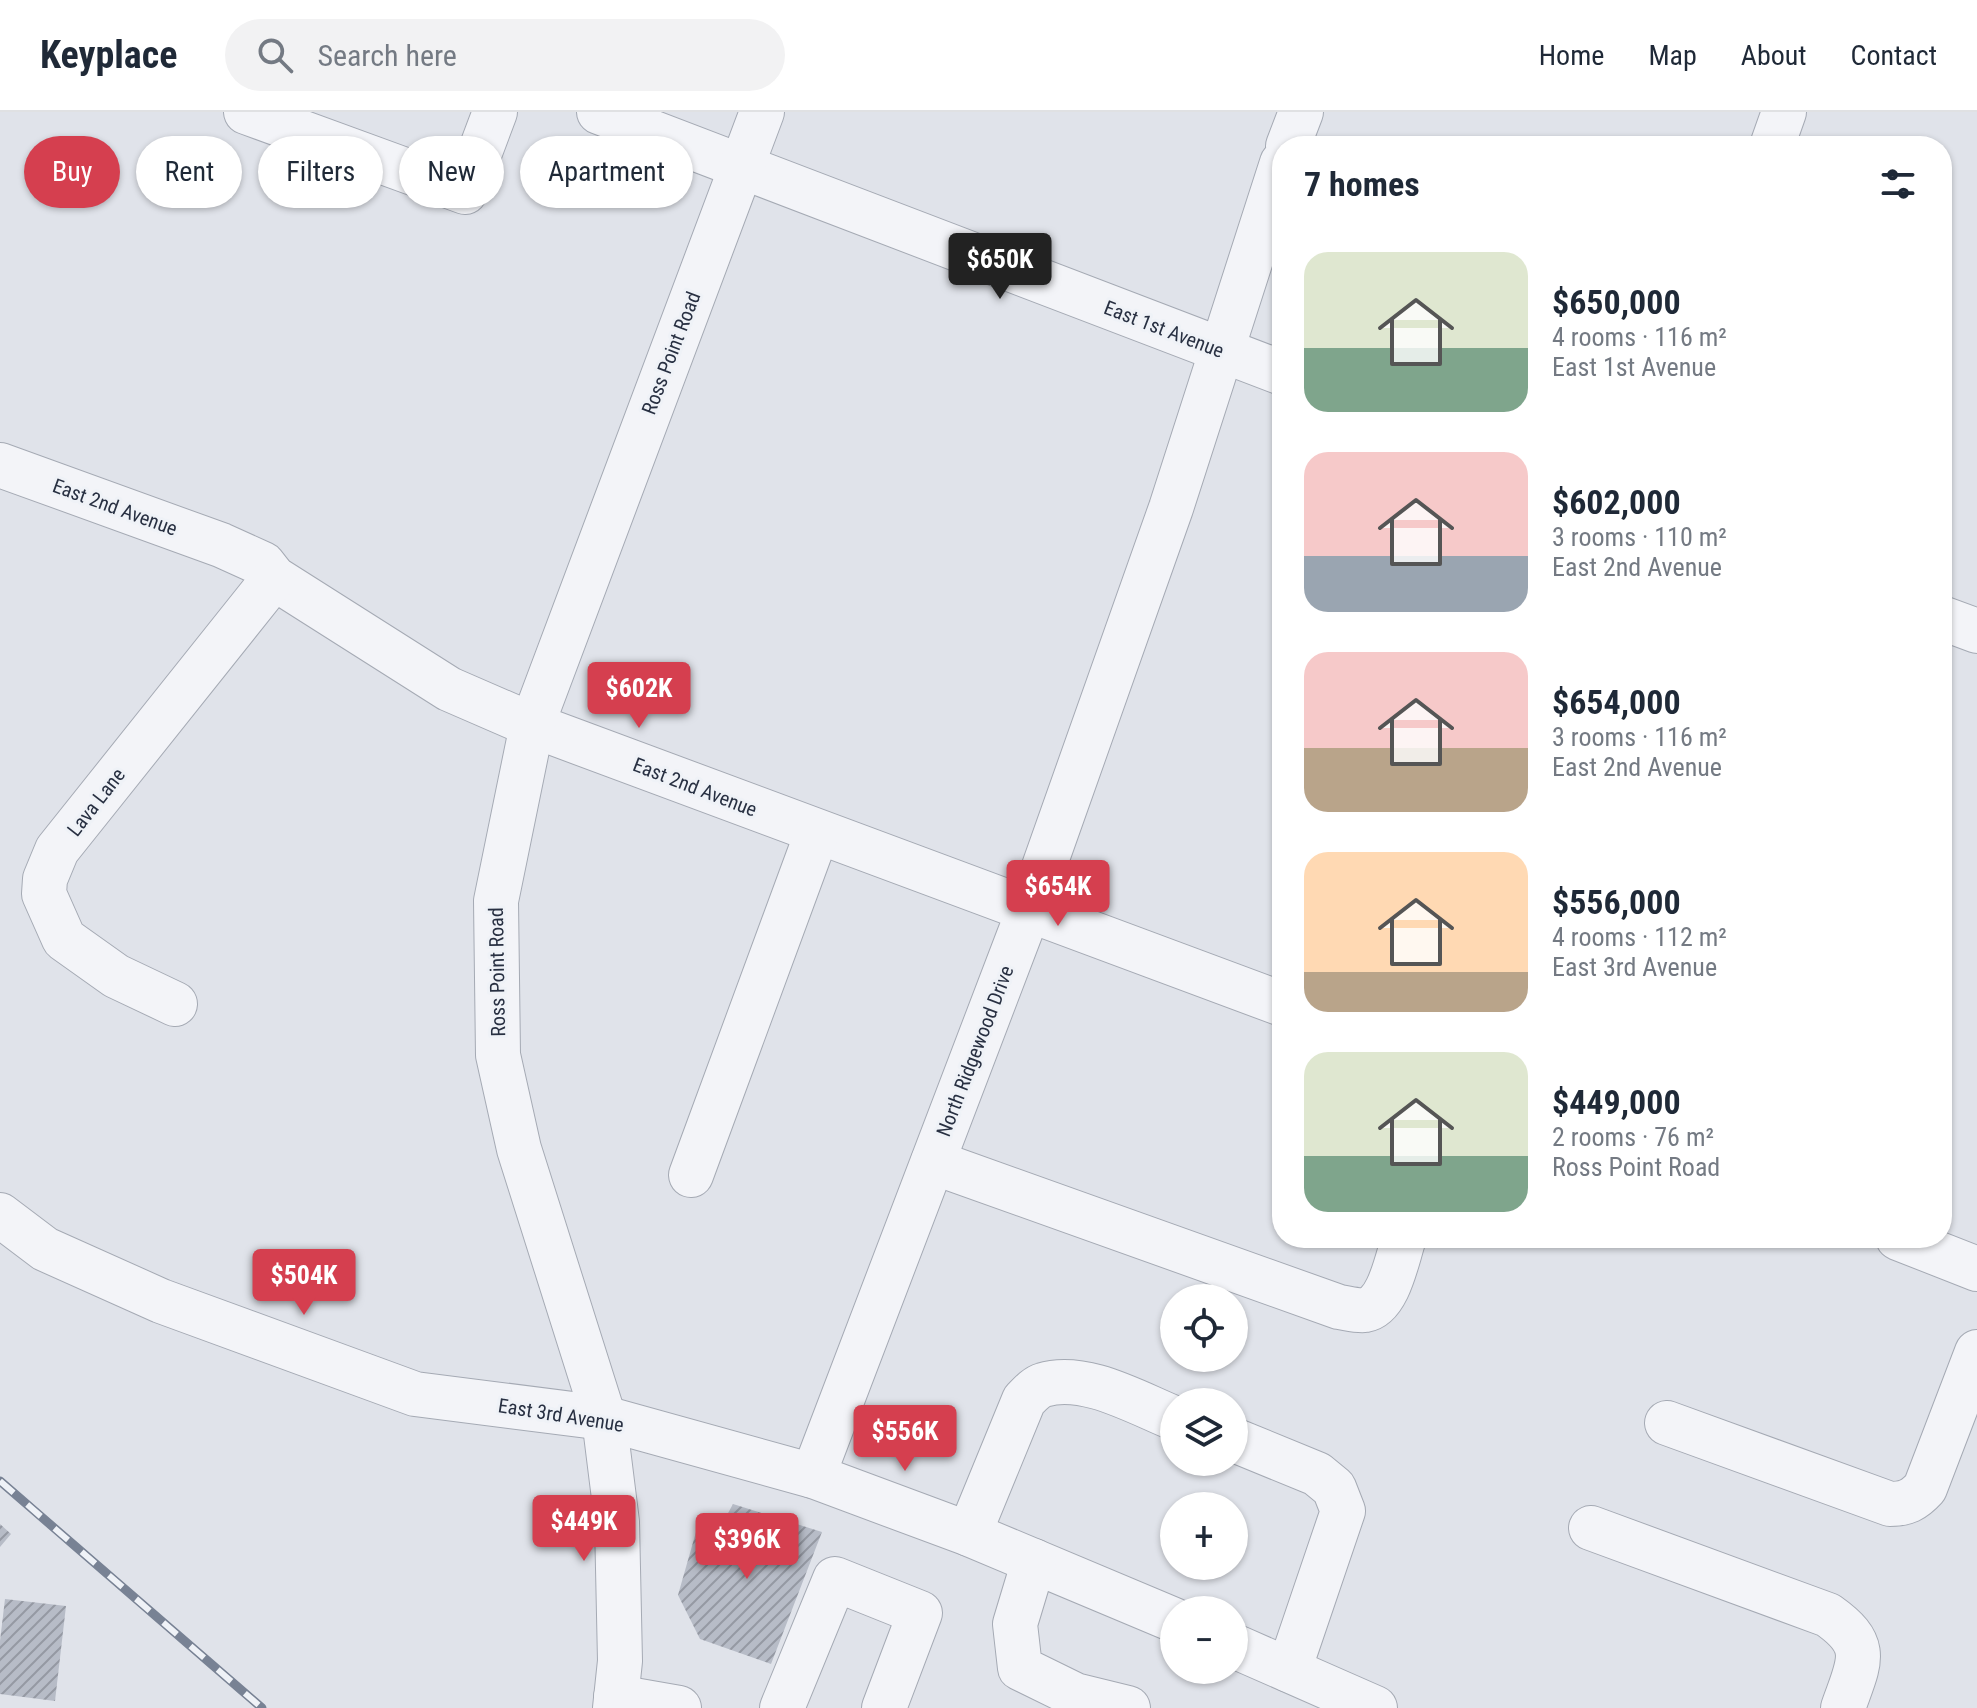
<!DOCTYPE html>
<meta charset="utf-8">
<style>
:root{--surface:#fff;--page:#f2f2f3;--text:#1f2937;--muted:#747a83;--line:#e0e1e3;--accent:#d53f4f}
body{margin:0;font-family:"Roboto Condensed",sans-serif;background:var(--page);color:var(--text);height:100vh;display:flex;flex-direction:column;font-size:30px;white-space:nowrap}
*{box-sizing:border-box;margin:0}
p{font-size:26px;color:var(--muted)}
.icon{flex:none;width:44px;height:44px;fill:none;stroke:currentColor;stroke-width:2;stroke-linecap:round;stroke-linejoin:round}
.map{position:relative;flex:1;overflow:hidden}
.details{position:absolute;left:1272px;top:24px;width:680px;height:1112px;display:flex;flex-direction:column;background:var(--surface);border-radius:32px;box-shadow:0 2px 6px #0004}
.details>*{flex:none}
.guide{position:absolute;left:24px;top:24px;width:760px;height:72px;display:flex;gap:16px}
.controls{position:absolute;left:1160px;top:1172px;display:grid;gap:16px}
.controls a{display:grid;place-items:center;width:88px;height:88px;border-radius:50%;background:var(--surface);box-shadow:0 2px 6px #0004;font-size:40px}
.price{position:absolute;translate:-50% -68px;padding:0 18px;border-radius:8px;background:var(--accent);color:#fff;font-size:26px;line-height:52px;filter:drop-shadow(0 2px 4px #0008)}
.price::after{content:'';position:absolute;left:50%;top:48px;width:24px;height:18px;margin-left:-12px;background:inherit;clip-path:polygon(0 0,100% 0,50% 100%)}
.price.active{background:#222;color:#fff}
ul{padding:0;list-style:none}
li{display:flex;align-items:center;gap:24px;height:200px;padding:0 32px}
li span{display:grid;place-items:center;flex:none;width:224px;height:160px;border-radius:24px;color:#555}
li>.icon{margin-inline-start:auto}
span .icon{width:96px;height:96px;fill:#fffc;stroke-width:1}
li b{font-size:34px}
h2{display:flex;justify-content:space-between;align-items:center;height:96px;padding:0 32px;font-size:34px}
.chip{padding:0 28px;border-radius:36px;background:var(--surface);box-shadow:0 2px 6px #0004;font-size:28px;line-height:72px}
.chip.active{background:var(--accent);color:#fff}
header{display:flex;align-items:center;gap:48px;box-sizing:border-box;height:112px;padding:0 40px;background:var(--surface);border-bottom:2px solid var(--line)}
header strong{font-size:38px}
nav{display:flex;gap:44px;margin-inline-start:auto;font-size:28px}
.search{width:560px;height:72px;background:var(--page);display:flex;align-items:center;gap:20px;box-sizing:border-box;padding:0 28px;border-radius:44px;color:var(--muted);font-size:30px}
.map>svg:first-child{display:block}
</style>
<header>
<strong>Keyplace</strong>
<div class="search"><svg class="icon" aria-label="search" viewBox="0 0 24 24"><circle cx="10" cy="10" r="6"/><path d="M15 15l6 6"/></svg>Search here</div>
<nav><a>Home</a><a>Map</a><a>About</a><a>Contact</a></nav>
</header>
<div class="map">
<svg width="1977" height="1596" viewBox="0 0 1977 1596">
<defs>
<pattern id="building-hatch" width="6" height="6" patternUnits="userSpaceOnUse" patternTransform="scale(2)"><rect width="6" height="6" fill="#b7bcc7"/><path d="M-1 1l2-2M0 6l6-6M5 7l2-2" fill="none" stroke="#9599a3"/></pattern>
</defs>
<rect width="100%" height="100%" fill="#e0e3ea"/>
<g fill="url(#building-hatch)">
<polygon points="733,1392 822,1420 771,1552 700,1527 678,1483 696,1420 721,1414"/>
<polygon points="0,1412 11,1422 0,1435"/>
<polygon points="5,1487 66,1494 55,1589 0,1582 0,1529"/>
</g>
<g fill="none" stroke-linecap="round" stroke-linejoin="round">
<g stroke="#a5aab4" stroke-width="46">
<g id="minor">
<polyline points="246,0 465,80 495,0"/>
<polyline points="599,0 1282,261"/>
<polyline points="1288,34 1301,0"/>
<polyline points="1772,34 1784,0"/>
<polyline points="0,353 221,433 263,452 274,466 449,577 532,613 1282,892"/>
<polyline points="1942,506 1977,519"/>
<polyline points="175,892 116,864 64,827 44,782 45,767 57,738 274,466"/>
<path d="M933 1050 1339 1195C1347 1196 1357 1199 1365 1198 1389 1194 1397 1146 1404 1126"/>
<polyline points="691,1063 817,721"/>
<polyline points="0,1103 45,1137 161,1189 415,1282 604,1306 813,1364 969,1422 1174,1508"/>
<polyline points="1898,1126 1977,1157"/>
<path d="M1667 1311 1890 1392C1906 1392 1914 1388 1925 1376L1977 1240"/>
<polyline points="1234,1328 1317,1362 1334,1376 1343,1399 1289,1558"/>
<polyline points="813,1364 1028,800 1171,396 1282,51"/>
<path d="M1591 1416 1828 1503C1872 1534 1859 1550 1843 1596"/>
<path d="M969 1422 1024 1288C1029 1283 1036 1275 1043 1273 1084 1260 1137 1291 1174 1306"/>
<polyline points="1034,1449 1015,1512 1020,1556 1075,1583 1128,1596"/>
<polyline points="1234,1534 1375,1596"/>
<polyline points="616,1585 679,1596"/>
<polyline points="615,1596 620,1549 617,1410 604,1306 519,1037 498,943 496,789 532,613 762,0"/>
<polyline points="782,1596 835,1467 920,1501 884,1596"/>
</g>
</g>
<use href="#minor" stroke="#f3f4f8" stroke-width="44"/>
<g stroke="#788294" stroke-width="9">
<polyline id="rail" points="0,1369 262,1596"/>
</g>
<use href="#rail" stroke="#eff2f7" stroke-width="6" stroke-dasharray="18" stroke-linecap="butt"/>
</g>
<g text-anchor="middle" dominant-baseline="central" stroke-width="6" stroke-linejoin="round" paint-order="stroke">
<g font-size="20" fill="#283042" stroke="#eff2f7">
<text transform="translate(1164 217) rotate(21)">East 1st Avenue</text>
<text transform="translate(671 241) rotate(-69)">Ross Point Road</text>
<text transform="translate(115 395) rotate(20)">East 2nd Avenue</text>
<text transform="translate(695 675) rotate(21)">East 2nd Avenue</text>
<text transform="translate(96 690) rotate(-52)">Lava Lane</text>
<text transform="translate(497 860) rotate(-91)">Ross Point Road</text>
<text transform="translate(975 939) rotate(-69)">North Ridgewood Drive</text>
<text transform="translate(561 1303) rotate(9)">East 3rd Avenue</text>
</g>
</g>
</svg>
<div class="controls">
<a><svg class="icon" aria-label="locate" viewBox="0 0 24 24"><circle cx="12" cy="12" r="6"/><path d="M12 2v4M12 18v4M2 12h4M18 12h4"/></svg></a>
<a><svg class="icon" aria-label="layers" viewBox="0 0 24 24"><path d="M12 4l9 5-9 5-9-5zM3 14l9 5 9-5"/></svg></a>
<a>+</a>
<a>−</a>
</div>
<b class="price active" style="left:1000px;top:189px">$650K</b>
<b class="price" style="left:639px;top:618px">$602K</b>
<b class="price" style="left:1058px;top:816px">$654K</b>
<b class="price" style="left:304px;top:1205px">$504K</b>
<b class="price" style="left:905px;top:1361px">$556K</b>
<b class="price" style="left:584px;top:1451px">$449K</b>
<b class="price" style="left:747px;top:1469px">$396K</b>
<div class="guide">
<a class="chip active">Buy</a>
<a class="chip">Rent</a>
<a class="chip">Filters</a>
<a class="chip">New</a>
<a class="chip">Apartment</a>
</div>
<section class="details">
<h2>7 homes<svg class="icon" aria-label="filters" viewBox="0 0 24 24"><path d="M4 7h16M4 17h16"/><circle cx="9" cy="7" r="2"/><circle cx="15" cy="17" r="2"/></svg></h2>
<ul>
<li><span style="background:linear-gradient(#dfe7d0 60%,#7fa58c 0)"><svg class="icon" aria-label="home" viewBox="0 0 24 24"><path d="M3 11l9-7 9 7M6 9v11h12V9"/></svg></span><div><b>$650,000</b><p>4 rooms · 116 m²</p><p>East 1st Avenue</p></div></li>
<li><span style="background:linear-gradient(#f6c9c9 65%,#9aa5b1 0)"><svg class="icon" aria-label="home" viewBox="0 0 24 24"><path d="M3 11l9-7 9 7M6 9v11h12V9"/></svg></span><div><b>$602,000</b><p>3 rooms · 110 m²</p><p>East 2nd Avenue</p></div></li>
<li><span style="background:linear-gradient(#f6c9c9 60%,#b9a48a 0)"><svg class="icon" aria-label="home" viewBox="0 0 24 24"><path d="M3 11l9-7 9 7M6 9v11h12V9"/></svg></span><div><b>$654,000</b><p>3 rooms · 116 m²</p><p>East 2nd Avenue</p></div></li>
<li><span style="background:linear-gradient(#ffd9b3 75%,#b9a48a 0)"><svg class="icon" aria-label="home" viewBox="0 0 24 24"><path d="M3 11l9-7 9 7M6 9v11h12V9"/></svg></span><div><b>$556,000</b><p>4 rooms · 112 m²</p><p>East 3rd Avenue</p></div></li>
<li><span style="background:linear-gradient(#dfe7d0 65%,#7fa58c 0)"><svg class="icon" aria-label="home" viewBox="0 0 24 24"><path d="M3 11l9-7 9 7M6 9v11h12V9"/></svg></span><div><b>$449,000</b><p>2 rooms · 76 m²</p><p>Ross Point Road</p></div></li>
</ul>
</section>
</div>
